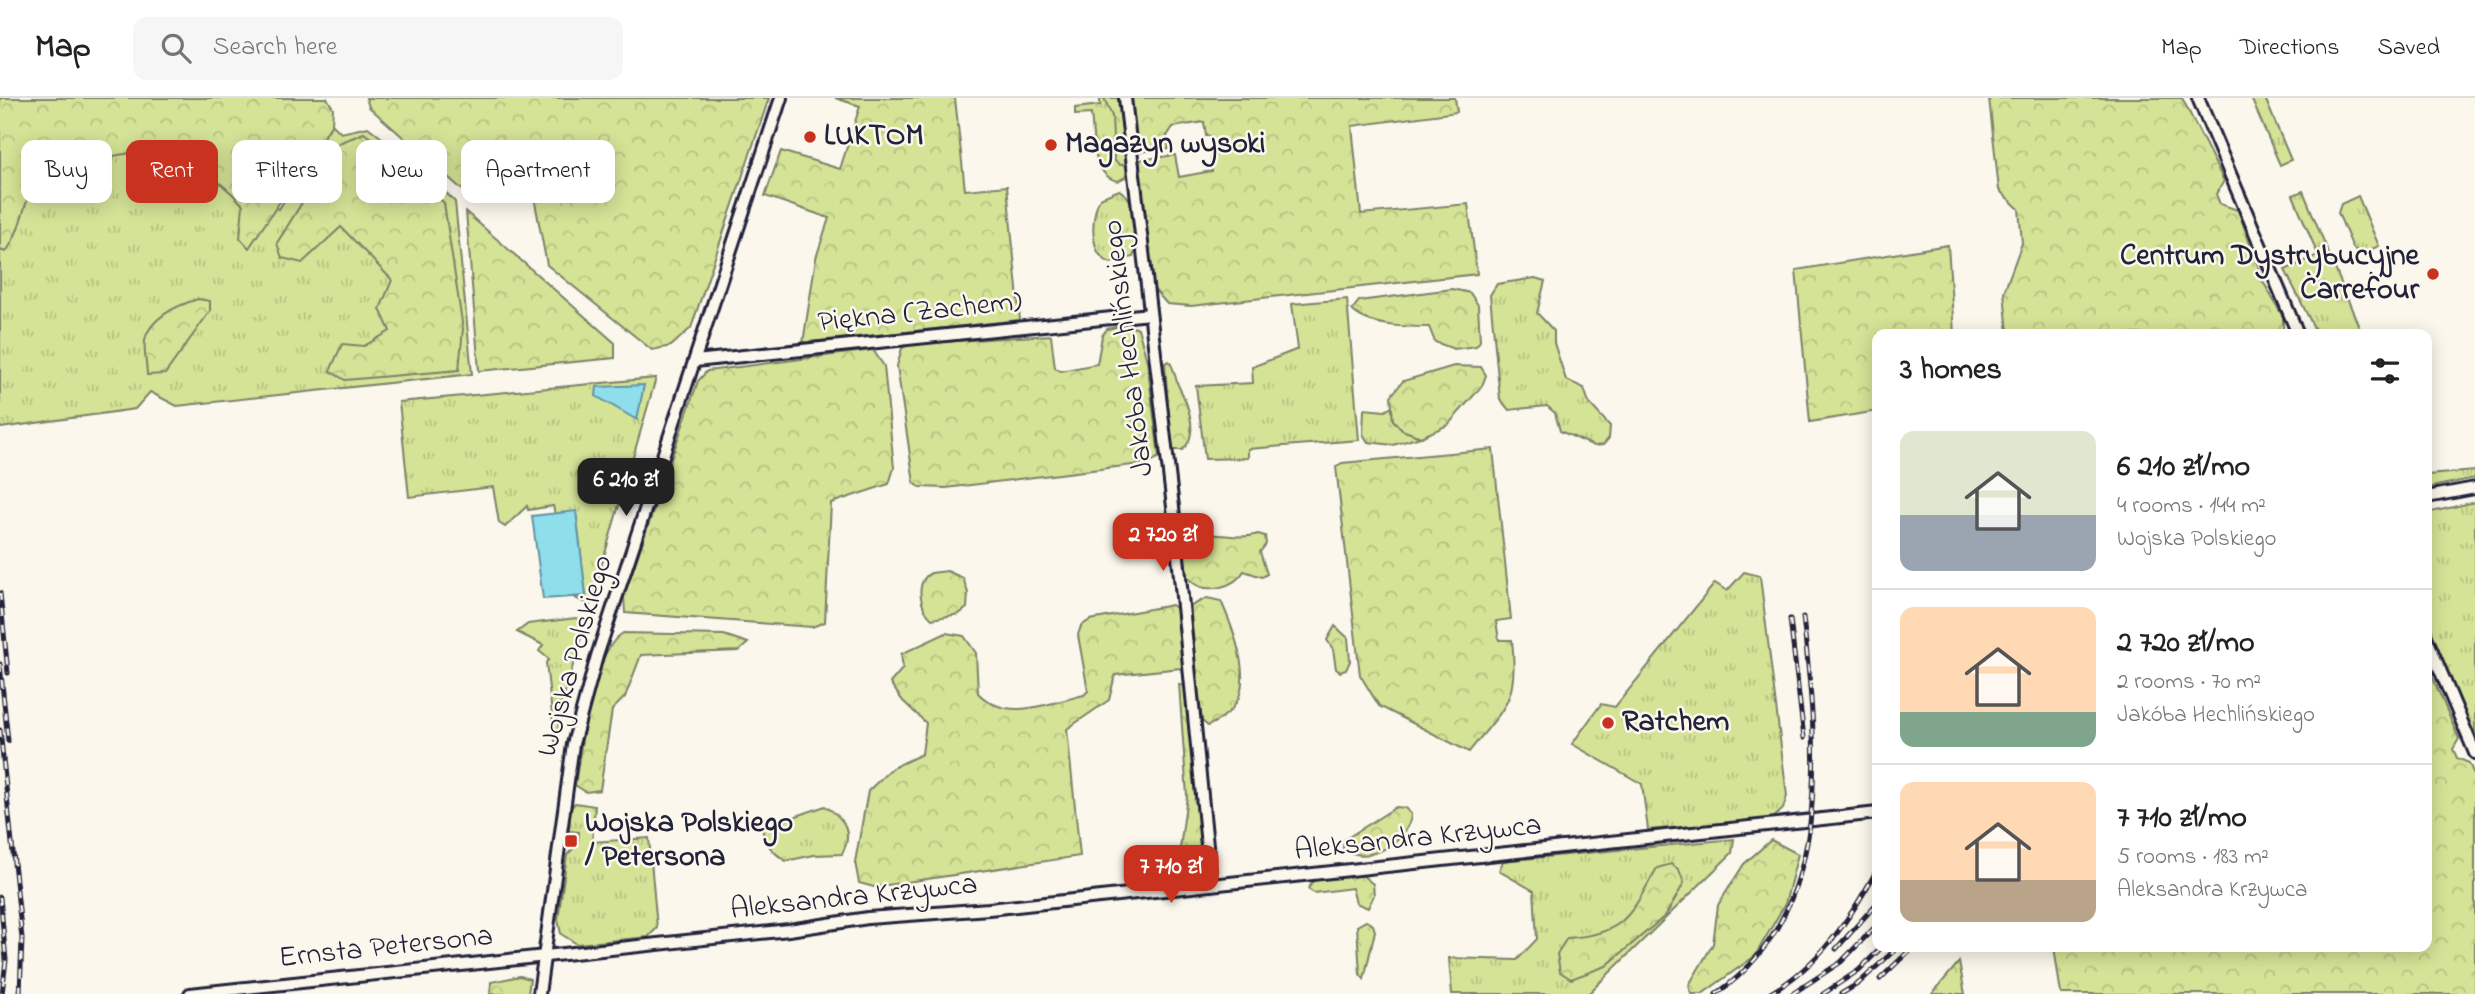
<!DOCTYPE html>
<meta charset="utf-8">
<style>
:root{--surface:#fff;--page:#f6f6f6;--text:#222;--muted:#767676;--line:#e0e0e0;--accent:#c8321e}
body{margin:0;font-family:"Indie Flower",sans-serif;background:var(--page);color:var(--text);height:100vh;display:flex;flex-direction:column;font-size:26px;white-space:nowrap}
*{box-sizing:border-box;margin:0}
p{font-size:23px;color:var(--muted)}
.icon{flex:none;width:38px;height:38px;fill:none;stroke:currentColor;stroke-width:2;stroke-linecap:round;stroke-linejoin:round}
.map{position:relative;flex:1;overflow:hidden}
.drawer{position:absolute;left:1872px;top:231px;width:560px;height:623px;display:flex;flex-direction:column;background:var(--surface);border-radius:14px;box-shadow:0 4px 18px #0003}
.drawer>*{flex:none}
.top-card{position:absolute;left:21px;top:42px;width:665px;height:63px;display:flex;gap:14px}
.price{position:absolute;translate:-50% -60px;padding:0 16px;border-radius:14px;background:var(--accent);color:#fff;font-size:23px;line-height:46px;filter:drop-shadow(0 2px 4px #0008)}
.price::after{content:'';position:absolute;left:50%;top:42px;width:21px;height:16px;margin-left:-10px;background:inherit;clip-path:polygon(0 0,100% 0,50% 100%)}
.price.on{background:#222;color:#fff}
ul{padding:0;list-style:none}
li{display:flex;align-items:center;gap:21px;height:175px;padding:0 28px}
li+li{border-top:2px solid var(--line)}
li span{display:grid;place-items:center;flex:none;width:196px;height:140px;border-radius:14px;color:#555}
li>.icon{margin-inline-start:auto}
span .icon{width:84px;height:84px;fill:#fffc;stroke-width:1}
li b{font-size:30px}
h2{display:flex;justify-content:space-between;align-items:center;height:84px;padding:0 28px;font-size:30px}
.chip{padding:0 24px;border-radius:14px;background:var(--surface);box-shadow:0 4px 18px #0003;font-size:24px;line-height:63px}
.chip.on{background:var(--accent);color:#fff}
header{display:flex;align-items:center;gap:42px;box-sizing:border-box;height:98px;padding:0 35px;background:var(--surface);border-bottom:2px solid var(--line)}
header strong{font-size:33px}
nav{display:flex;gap:38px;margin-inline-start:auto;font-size:24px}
.search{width:490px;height:63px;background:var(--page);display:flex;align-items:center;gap:18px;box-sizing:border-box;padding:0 24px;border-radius:14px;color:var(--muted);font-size:26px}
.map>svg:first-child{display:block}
</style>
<header>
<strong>Map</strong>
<div class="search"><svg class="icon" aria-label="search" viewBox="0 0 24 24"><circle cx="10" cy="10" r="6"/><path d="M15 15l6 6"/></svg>Search here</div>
<nav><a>Map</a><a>Directions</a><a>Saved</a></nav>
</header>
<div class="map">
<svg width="2475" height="896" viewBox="0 0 2475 896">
<defs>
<pattern id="grass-tufts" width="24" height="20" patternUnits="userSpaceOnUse" patternTransform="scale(1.75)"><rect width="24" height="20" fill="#d4e396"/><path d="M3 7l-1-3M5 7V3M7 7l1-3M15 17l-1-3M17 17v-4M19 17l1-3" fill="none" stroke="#b6c282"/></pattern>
<pattern id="forest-crowns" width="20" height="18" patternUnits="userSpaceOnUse" patternTransform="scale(1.75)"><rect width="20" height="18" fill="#d4e396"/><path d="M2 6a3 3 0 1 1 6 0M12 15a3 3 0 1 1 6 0" fill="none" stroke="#b6c282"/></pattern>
</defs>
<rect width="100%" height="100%" fill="#fbf7ec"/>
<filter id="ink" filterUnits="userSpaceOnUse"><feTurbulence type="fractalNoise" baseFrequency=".0143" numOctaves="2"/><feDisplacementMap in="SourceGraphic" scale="14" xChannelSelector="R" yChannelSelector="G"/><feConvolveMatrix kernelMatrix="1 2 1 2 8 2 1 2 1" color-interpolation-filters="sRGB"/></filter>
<g filter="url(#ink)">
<g fill="url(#grass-tufts)" stroke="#7b8268" stroke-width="2">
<path d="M1100 0H1121L1128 71 1125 79 1118 83C1091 78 1094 38 1091 16L1075 17V10L1100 7Z"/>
<polygon points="2251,0 2265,0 2291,62 2280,67"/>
<polygon points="130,16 279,111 332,26 341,35 368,29 429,77 455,104 472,276 177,308 150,294 135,311 0,330 0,24"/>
<path d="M1119 92C1138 101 1142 141 1133 159L1111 165C1088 157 1091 117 1100 100Z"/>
<polygon points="2303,93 2362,236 2317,236 2285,172 2318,157 2293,97"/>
<polygon points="2358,98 2379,148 2360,156 2353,150 2338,115 2341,106"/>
<polygon points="1535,180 1545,183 1537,215 1554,233 1554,245 1566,282 1584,290 1589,305 1610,328 1609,340 1603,347 1594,348 1560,333 1555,315 1547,308 1509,312 1500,301 1490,197 1497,186"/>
<polygon points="1347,201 1359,342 1248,351 1248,360 1205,361 1196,288 1253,285 1252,269 1298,251 1292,206"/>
<polygon points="656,280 590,507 573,499 586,498 576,414 555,416 553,408 528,412 527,408 505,429 499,425 493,389 409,399 399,304"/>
<polygon points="1392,309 1393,322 1402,332 1421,339 1393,347 1368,344 1363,336 1364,311 1385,313"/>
<polygon points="2475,373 2475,380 2427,390 2427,377"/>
<polygon points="2475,404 2475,641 2434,541 2427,511 2427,415"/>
<polygon points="1744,474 1760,478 1787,698 1783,711 1772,721 1648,732 1642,686 1572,646 1601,606 1615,609 1715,485 1727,493"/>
<polygon points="576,520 586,523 561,608 556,651 546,565 549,561 539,553 543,547 517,534 528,526"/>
<polygon points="575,705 595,708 592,744 649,740 657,830 648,839 577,846 561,836 558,821 567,757 578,745 579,734 569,733 570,711"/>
<path d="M825 708C844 720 854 733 842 756L814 757 786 763C773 755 764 745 762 730Z"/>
<polygon points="1734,741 1732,755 1588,896 1452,896 1449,860 1517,862 1537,841 1534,793 1499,773 1503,763"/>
</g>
<g fill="url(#forest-crowns)" stroke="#7b8268" stroke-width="2">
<path d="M0 0H327L333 10 332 26 249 150 240 140 243 107C210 70 169 47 118 57 106 59 96 68 84 72 71 76 54 76 41 77 23 97 24 129 6 154L0 152Z"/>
<polygon points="366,0 769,0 691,230 671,248 652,252 547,167 533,94 476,104 369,9"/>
<polygon points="835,0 955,0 965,92 1007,88 1020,222 803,245 816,160 829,120 765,98 781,53 840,71 860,8"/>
<polygon points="1104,0 1123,0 1129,66 1120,67 1114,62 1112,18"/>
<polygon points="1130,0 1455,0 1457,14 1352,28 1361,116 1468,106 1477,176 1191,208 1167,206 1152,189 1139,62 1175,57 1179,79 1212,73 1211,60 1216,57 1211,38 1206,38 1204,24 1173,29 1167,38 1169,51 1136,54"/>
<polygon points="1989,0 2182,0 2224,83 2216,96 2220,106 2238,112 2264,185 2283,219 2283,236 2008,236 2004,194 2022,145 2019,111 1999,92"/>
<polygon points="364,35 396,59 444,105 463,231 459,272 345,282 330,273 342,246 364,248 390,233 380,211 392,182 341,129 302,165 282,160 277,145 339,45"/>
<polygon points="466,114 615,245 615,260 479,273"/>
<polygon points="1948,147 1954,236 1878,236 1878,313 1810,324 1796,172"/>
<path d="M1452 191 1470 195 1478 207 1480 243 1476 248 1454 251 1435 244 1429 229C1406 229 1368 229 1352 212L1359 203Z"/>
<path d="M198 201 210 203V213L165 276 147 277C147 266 142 248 146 238 154 218 178 207 198 201Z"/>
<polygon points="1120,228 1138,230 1147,263 1159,359 1149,365 946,390 920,389 914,385 897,268 902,250 911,246 1051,237 1055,270 1061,273 1097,266 1102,238 1107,231"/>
<polygon points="873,252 884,268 894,370 889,386 831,405 825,524 812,529 625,515 624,498 698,283 707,273"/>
<path d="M1169 263C1175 271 1175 281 1179 289 1188 306 1200 337 1182 352H1171L1165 265Z"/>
<polygon points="1454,268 1481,269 1486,277 1482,288 1448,327 1421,339 1402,332 1393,322 1391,298 1403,283"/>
<path d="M1493 351 1511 521 1496 523 1499 542H1512C1519 604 1505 608 1469 654L1379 608 1360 577 1336 369 1342 365Z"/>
<path d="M1258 436 1265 438 1266 446 1260 454 1267 476 1262 479 1244 473C1235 489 1206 497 1191 483 1181 474 1183 452 1184 441 1205 429 1235 444 1258 436Z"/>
<path d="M947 473 963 480 968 495 967 510 959 516 932 521C920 511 914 484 931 475Z"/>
<path d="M1207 500 1221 503C1233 530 1254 582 1234 608 1228 617 1217 623 1208 628L1202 623 1190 532 1191 508Z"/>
<path d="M1172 507 1179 512 1185 563 1181 570 1115 577 1109 602 1067 631 1080 758 874 789 859 785 855 764 868 693 892 670 922 656 926 625 903 603 890 585 903 570 901 556 946 535 964 538 976 555 978 595C1007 625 1049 605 1084 597L1088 593 1078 537 1081 528 1090 522Z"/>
<polygon points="1335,528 1348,540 1350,563 1346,572 1340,574 1336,571 1333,551 1327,542"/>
<path d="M623 535 724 537 748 545 739 553 641 557 625 599 612 612 600 692 586 694 575 687C581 651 591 554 623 535Z"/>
<polygon points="2427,566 2459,641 2453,651 2457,660 2469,665 2475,679 2475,896 2061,896 2054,849 2427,849"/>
<polygon points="1179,586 1186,588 1204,756 1198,765 1179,758 1187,698"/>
<path d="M1396 709 1405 710 1411 716C1410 744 1366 769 1343 750L1344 742Z"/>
<polygon points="1771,742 1798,756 1785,806 1755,858 1702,896 1691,896 1689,887 1713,846 1718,807 1744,766"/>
<path d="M1671 766 1679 772 1684 785 1666 817 1606 868 1571 881 1560 874 1557 856 1567 840C1626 836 1630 817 1657 770Z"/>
<polygon points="1362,777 1373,786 1374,797 1368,810 1356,805 1352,790 1314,795 1308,791 1314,782"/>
<polygon points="1366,823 1373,827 1375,833 1364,881 1360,876 1357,828"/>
<polygon points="1959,864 1965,896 1932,896"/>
<polygon points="520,878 530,881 528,896 490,896 491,884"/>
</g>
<g fill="#8edeeb" stroke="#6393a5" stroke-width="2">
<polygon points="644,287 637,322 596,298 597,289"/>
<polygon points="576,413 586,498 543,501 532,418"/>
</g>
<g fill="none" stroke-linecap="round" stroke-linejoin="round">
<g stroke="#22223b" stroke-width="16">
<g id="minor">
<polyline points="1125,0 1173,409 1211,787"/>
<polyline points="2198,0 2298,236"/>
<polyline points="695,263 1150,216"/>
<polyline points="2427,399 2475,390"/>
<polyline points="2427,541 2475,655"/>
<polyline points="190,896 789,832 868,820 989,811 1878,715"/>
<polyline points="539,896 573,646 597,558 781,0"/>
</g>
</g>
<use href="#minor" stroke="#fbf7ec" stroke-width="10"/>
<g stroke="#22223b" stroke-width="5">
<g id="rail">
<polyline points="0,495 8,575"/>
<polyline points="1790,521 1804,640"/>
<polyline points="0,566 8,643"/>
<polyline points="0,632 22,840 20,896"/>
<polyline points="0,799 6,862 2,896"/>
<polyline points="1836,851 1878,804"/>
<polyline points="1880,881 1913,849"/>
<path d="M1716 896C1837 813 1817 647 1803 519"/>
<path d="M1769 896C1820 867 1850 821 1878 770"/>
<polyline points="1792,896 1841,864 1878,826"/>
<polyline points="1823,896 1859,872 1882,849"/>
<polyline points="1841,896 1859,885 1898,849"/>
</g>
</g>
<use href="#rail" stroke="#fbf7ec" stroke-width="2.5" stroke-dasharray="8" stroke-linecap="butt"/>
</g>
</g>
<g fill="#c8321e" stroke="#fbf7ec" stroke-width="2.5">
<circle cx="810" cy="39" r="7"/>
<circle cx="1051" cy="47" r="7"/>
<circle cx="2433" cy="176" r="7"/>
<circle cx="1608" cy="625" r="7"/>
<rect x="564" y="736" width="14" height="14" rx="3.5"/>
</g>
<g text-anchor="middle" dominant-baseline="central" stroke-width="5" stroke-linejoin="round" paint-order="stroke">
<g font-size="30" font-weight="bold" fill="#22223b" stroke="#fbf7ec" text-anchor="start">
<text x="824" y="39">LUKTOM</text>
<text x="1065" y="47">Magazyn wysoki</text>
<text x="2419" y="159" text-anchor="end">Centrum Dystrybucyjne<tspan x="2419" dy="34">Carrefour</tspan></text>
<text x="1622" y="625">Ratchem</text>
<text x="585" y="726">Wojska Polskiego<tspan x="585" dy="34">/ Petersona</tspan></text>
</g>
<g font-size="30" fill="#22223b" stroke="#fbf7ec">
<text transform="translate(920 215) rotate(-6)">Piękna (Zachem)</text>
<text transform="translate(1129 250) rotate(-97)">Jakóba Hechlińskiego</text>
<text transform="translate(576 558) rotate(-74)">Wojska Polskiego</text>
<text transform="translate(1418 741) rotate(-6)">Aleksandra Krzywca</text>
<text transform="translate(854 800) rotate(-6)">Aleksandra Krzywca</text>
<text transform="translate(386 850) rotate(-6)">Ernsta Petersona</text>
</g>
</g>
</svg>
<b class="price on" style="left:626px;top:420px">6 210 zł</b>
<b class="price" style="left:1163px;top:475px">2 720 zł</b>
<b class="price" style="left:1171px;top:807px">7 710 zł</b>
<div class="top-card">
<a class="chip">Buy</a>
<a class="chip on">Rent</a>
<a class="chip">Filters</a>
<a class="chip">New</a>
<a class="chip">Apartment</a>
</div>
<section class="drawer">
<h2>3 homes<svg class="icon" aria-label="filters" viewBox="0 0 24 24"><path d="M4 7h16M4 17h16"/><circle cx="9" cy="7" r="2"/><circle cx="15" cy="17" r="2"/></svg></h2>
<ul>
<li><span style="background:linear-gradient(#dfe7d0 60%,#9aa5b1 0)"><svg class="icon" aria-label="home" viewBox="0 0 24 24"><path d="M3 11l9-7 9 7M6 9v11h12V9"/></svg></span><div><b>6 210 zł/mo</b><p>4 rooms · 144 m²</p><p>Wojska Polskiego</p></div></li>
<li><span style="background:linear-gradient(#ffd9b3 75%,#7fa58c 0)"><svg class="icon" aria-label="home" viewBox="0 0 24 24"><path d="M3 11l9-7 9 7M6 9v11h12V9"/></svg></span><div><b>2 720 zł/mo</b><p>2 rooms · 70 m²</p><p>Jakóba Hechlińskiego</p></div></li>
<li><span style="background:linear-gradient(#ffd9b3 70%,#b9a48a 0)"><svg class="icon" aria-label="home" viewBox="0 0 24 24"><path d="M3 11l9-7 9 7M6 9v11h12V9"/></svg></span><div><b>7 710 zł/mo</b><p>5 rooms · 183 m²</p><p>Aleksandra Krzywca</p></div></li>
</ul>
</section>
</div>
